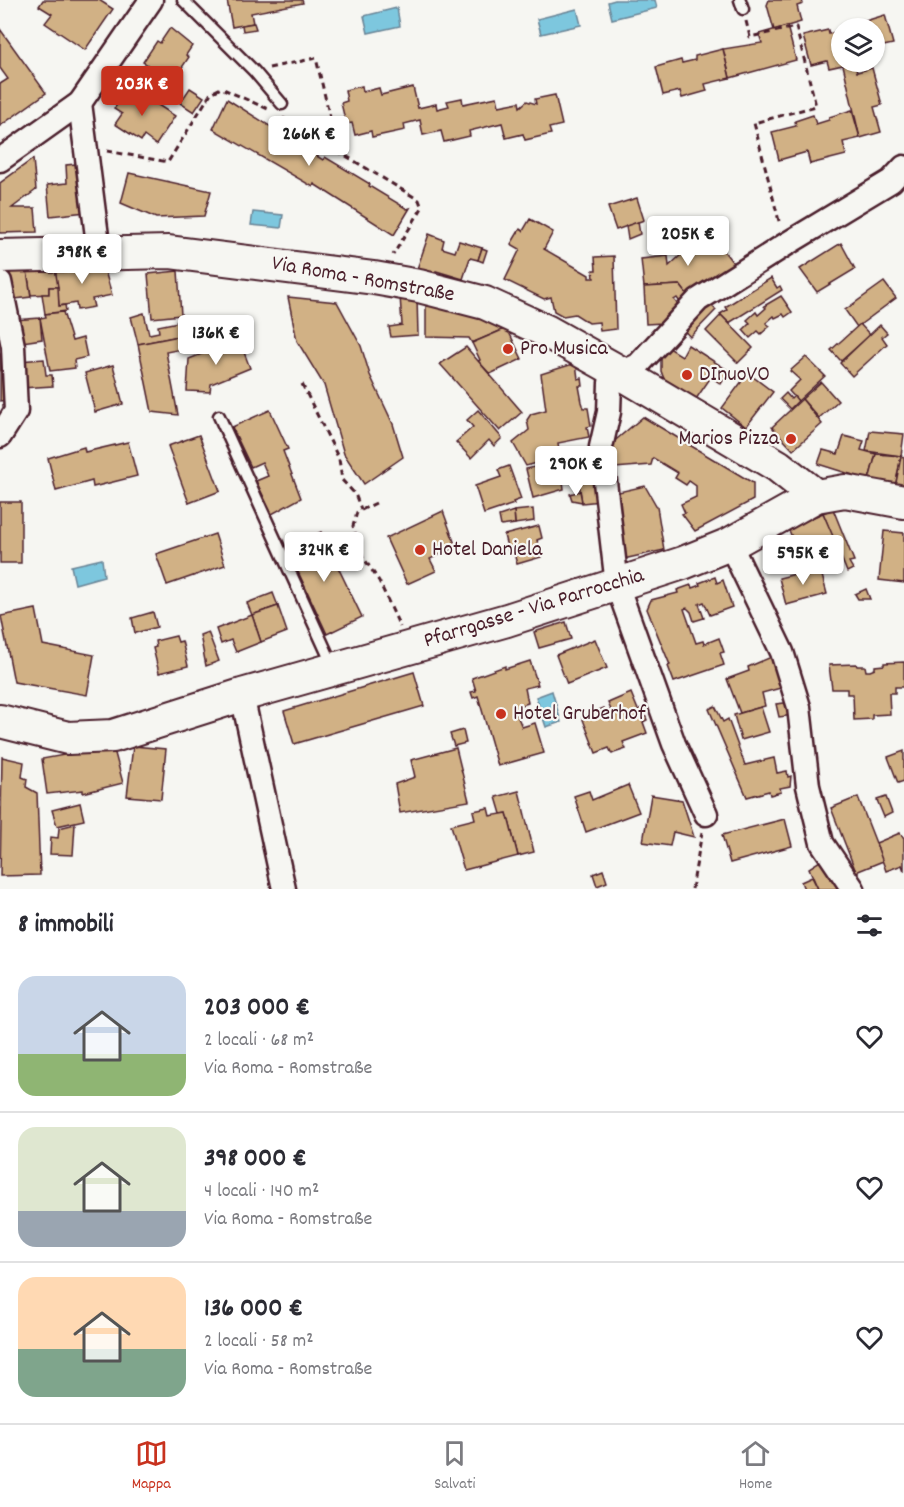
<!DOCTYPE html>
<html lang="it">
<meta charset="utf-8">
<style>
:root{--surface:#fff;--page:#f2f2f3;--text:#2b2b33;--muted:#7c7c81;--line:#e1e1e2;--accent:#c8321e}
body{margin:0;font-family:Dekko,sans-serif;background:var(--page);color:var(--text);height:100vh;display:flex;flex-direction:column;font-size:22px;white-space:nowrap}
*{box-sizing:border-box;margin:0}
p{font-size:20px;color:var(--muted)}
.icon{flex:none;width:33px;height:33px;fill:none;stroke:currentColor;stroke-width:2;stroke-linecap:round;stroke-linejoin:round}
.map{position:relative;height:889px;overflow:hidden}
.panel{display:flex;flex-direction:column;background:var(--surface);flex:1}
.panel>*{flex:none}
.controls{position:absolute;left:831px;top:18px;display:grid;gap:12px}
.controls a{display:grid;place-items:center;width:54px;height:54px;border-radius:50%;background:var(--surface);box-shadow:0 2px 4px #0004;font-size:30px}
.price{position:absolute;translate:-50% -51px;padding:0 14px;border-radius:6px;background:#fff;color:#222;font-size:20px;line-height:39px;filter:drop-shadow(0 2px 3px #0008)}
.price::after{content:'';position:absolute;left:50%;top:36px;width:18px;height:14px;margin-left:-9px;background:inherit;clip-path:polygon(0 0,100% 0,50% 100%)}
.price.selected{background:var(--accent);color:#fff}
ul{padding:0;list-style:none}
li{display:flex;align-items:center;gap:18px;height:150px;padding:0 18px}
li+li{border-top:2px solid var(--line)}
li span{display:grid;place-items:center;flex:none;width:168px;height:120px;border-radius:18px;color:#555}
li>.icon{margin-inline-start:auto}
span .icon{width:72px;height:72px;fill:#fffc;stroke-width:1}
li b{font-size:26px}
h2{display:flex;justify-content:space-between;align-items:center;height:72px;padding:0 18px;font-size:26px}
.dock{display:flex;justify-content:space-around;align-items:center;height:84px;border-top:2px solid var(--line);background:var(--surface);font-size:16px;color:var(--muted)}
.dock a{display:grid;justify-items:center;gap:3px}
.dock .selected{color:var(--accent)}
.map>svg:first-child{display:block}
</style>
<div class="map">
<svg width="904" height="889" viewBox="0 0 904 889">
<rect width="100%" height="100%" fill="#f6f6f2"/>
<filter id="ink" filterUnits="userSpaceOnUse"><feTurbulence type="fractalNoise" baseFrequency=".0167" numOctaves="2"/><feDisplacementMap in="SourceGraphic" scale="12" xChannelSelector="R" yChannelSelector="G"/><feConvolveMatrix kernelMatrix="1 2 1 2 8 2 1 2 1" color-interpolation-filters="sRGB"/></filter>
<g filter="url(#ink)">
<g fill="#7dc7de" stroke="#698496" stroke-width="1.5">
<polygon points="615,0 655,0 657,8 612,19 608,2"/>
<polygon points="397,8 400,26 368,33 364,16"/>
<polygon points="577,9 581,25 541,34 537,19"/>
<polygon points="253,212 283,215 281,228 251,225"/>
<polygon points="102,559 104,576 75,584 71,566"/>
<polygon points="552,691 561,722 546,727 536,697"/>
</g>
<g fill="#d1b185" stroke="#4a1f2b" stroke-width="1.5">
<polygon points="43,0 99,0 113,9 85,50 45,23 52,14 39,6"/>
<polygon points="227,0 302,0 303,3 251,13 253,23 232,27"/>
<polygon points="769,0 802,0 803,4 797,6 801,22 774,30 767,5"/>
<polygon points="885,15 893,44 874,48 874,28 842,28"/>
<polygon points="254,23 256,29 243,31 242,25"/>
<polygon points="787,26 796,60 730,78 723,49 762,43 759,34"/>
<polygon points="170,28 192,46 186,55 189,57 173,81 143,62 157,41 160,43"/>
<polygon points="0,29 46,93 0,126 0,84 8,79 0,68"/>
<polygon points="828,30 829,34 842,30 842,62 854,62 857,72 872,68 882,105 874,107 881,132 860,138 843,65 829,68 827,61 811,65 803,36"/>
<polygon points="723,49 730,78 705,84 707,91 682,98 680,91 663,95 656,67 681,60 682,63 695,60 695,56"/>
<polygon points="129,86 175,116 156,145 144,136 141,141 115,124 122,114 114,109"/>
<polygon points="362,86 363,92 379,88 381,95 413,87 418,108 436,104 437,109 449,106 447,101 462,98 463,104 497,97 499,106 519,102 520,107 527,101 536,104 535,99 555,95 562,125 549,128 551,134 525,140 523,134 506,138 502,123 469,131 470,136 444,142 441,131 423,135 420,120 404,124 405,130 372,137 371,131 355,135 352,123 346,124 341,103 347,101 345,90"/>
<polygon points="190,88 204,97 194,112 180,103"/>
<polygon points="227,99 323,160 325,157 370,184 369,186 407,209 410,208 394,235 314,184 313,187 213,129"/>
<polygon points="852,110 860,138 843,142 846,155 810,164 807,152 779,160 772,132 796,126 795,121 813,115 816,124 829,120 829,117"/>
<polygon points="75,154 81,154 86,212 50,216 47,185 67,183 66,165 76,164"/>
<polygon points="33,159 36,190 12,208 35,208 37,232 0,233 0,183"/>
<polygon points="129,173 211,191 204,216 156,218 121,203"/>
<polygon points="637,198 644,220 616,230 608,207"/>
<polygon points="530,219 553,232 544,249 589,275 589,278 594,278 593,270 596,270 595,257 614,256 616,329 600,331 599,322 589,323 575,314 563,316 554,311 551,297 544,299 505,280 520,249 511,244 520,229 523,231"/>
<polygon points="638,222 640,234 628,239 626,226"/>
<polygon points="708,230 733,263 691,300 680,285 644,287 641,259 668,256 669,266"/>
<polygon points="429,234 444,240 442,248 455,252 459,241 482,248 478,260 470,258 463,279 436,271 434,274 417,269"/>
<polygon points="841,243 855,269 817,292 800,269"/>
<polygon points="482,248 487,250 483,262 478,260"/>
<polygon points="103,264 112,295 92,299 94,307 77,310 76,303 59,306 55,268"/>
<polygon points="55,268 58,287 49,287 49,294 31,295 27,271"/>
<polygon points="27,271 31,297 15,299 3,273"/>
<polygon points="178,271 181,315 152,318 148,274"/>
<polygon points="771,278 777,288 780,286 782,290 729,323 720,314 727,310 725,307"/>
<polygon points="884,282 896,298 857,327 845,310"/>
<polygon points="680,285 690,298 682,305 677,298 674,300 681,308 663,323 646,324 644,287"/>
<polygon points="49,287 58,287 59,306 65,305 66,311 45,314 42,294 49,294"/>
<polygon points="400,296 417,298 418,335 391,337 389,327 402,325"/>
<polygon points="781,296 792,312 785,317 783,314 775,318 774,316 766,323 770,326 761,334 758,331 750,338 743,330 750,323 747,320 756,312 758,315 766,308 764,306"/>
<polygon points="288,297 337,302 361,346 370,375 393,424 403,457 364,484 344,454 324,385 297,341"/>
<polygon points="426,300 499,319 507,328 472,343 469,338 426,337"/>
<polygon points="707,301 716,310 690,337 681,327"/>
<polygon points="63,312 72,341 83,338 87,357 74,360 75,368 50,371 40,318 46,317 45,314"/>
<polygon points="144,313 149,334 159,332 158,326 193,319 196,333 138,344 131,317"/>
<polygon points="721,315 753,348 738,363 706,331"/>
<polygon points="40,318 42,339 16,343 13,320"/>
<polygon points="860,324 870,335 841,361 831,350"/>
<polygon points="880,325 887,333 882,337 887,344 852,376 840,363"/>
<polygon points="507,328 522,359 490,374 478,361 480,360 472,343"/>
<polygon points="184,335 187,348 166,352 178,415 152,412 138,344"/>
<polygon points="239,339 250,368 211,384 210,392 187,391 189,359"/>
<polygon points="688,345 729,371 721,384 711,377 696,399 664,379 661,371 661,353 666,346 682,356"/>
<polygon points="466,347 522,412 500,431 440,364"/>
<polygon points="9,352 7,400 0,401 0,353"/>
<polygon points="806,357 825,376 798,401 789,391 800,380 790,371"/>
<polygon points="44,359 46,375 52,375 53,386 21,388 19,361"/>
<polygon points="576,363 578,379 582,378 583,386 579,386 582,402 584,408 588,408 591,426 587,427 589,437 558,443 560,457 526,466 513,443 529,430 527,420 531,414 546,410 541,374"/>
<polygon points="113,365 123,404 95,412 85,373"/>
<polygon points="748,373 773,392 746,427 722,408"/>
<polygon points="821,382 838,401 819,418 802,399"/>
<polygon points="786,393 791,399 794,396 798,401 790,409 780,399"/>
<polygon points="802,399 822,424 793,450 772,427"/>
<polygon points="270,410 288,449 283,451 301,498 272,514 256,481 268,476 262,462 251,467 232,427"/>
<polygon points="478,410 502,438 494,446 489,440 471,458 456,442 473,427 467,420"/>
<polygon points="643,417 753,483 753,500 695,531 682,514 685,513 681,504 696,497 696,486 689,481 686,485 675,478 678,473 653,458 651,465 615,468 611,444"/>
<polygon points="870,431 904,434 901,456 866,451"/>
<polygon points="199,435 220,491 189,503 168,446"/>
<polygon points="844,436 864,441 861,450 876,454 869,480 818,464 823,450 838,454"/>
<polygon points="128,442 137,476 93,487 92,481 56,491 48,458 84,447 85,452"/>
<polygon points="594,453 595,460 576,462 575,455"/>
<polygon points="876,454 901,456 895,488 869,480"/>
<polygon points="566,455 572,478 563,481 564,489 533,498 526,469 557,462 555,458"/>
<polygon points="901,456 904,457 904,489 895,488"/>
<polygon points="595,460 601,501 582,503 576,462"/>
<polygon points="509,466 521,499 513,502 514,504 484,514 475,486 501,477 498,470"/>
<polygon points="645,486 657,507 664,550 619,560 614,493"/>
<polygon points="580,491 582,502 572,500 570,494"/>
<rect x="0" y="502" width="21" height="61"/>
<polygon points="533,509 534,521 515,524 514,511"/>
<polygon points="833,509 854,561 849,562 853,569 847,572 823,513"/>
<polygon points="443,511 456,547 430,559 436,571 407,584 386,538"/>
<polygon points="514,511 515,524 501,526 499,516"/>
<polygon points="823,513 835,541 796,558 790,543 794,542 788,528"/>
<polygon points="539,526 542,538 537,540 541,557 517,564 513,550 508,551 504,535"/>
<polygon points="884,531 904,533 904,583 879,580"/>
<polygon points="321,532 362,617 327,634 287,548"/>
<polygon points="215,534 225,565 167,585 156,554"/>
<polygon points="820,568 827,594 786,605 779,578"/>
<polygon points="715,577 717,583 723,580 732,607 710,615 704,602 699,604 704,618 694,621 691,612 687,608 684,609 696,643 703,641 704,644 719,638 724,652 720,653 724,665 674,682 668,666 670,665 647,609 651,600 678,593 677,590 691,585 692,588 700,585 699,583"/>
<polygon points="866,589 870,599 858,599 855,594"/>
<polygon points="273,593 278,606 252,615 247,603"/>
<polygon points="278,606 287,632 261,642 252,615"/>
<polygon points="36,609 43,645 94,655 87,695 14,682 1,616"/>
<polygon points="153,612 157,627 135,633 132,618"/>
<polygon points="252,615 261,642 236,652 231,640 221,644 216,629"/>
<polygon points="566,622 571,639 539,648 534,632"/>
<polygon points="208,632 219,661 206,666 200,635"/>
<polygon points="176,636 178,642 182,641 188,666 159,673 153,648 156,647 155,641"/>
<polygon points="595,639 607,668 567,684 556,655"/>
<polygon points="776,655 788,686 762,693 765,706 740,713 727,679 749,671 748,667"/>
<polygon points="530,661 538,685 525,688 528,703 519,706 521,713 517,715 522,727 535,723 544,753 498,766 478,696 473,698 471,692 476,691 472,678 505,666 505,669"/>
<polygon points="904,662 904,687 895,687 895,693 889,693 890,714 872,715 872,719 854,720 853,694 847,694 847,689 832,689 829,665 856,664 857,666 865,666 866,671 870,671 875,669 875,666 884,665 884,663"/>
<polygon points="414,672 424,706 294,744 284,711"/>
<polygon points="631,693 638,710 642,708 647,720 643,722 647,733 623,742 626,749 614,753 612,754 609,748 596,753 582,717 604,708 606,712 611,710 608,703"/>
<polygon points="793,702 794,715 779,717 776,704"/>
<polygon points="715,706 723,722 728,719 745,765 774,758 777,773 787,771 788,777 791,776 790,786 780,788 781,792 770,795 769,791 747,797 709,709"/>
<polygon points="761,707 769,732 741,740 734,715"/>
<polygon points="463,730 466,743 454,746 450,734"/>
<polygon points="113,746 123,783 83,793 83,790 47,794 42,759"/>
<polygon points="133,746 166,749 161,799 127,796"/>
<polygon points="456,748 469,801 400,813 395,784 415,777 411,760"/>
<polygon points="904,751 904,781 898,783 888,757"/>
<polygon points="2,757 24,762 22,777 27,779 26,787 37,793 40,875 0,876"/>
<polygon points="628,785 639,812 586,832 574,796 589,791 592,800"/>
<polygon points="519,791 534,852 518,856 507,813 501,814 496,797"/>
<polygon points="651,795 682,800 694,837 673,832 670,846 643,842"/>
<polygon points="858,797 883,861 856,872 831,808"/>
<polygon points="886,797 892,813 884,817 877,800"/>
<polygon points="80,803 84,820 57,826 52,810"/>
<polygon points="488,808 490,816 507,813 518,856 464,870 451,825 475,819 473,811"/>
<polygon points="785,819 792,846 730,863 722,835"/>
<polygon points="75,824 73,855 50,854 51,837 58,838 59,828"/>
<polygon points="900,833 904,838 904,871 902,865 886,871 876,843"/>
<polygon points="823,859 842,889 818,889 809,868"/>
<polygon points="603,870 607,882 597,886 593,874"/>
<polygon points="812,877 818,889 804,889 801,882"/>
</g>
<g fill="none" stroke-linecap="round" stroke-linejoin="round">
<g stroke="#4a1f2b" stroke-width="15">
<g id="lane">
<polyline points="183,0 254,71 282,104"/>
<polyline points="740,0 743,9"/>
<polyline points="219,416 333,666"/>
</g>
</g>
<g stroke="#4a1f2b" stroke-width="27">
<g id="street">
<polyline points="80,103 99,252"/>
<polyline points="0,160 80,103 151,0"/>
<polyline points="0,282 13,346 16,411 0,436"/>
<polyline points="730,544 782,652 799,707 808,786 822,843 853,889"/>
<polyline points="242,695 284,889"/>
<polyline points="706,814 674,744 617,585 601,447 609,412 610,383 621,373 638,365 698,300 785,245 891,181 904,167"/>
</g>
</g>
<g stroke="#4a1f2b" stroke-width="36">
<g id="secondary">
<polyline points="0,256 169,252 374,278 419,286 485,303 546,331 621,373 778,466 816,496"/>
<polyline points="0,721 68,738 113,736 242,695 507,620 683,563 730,544 816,496 845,491 904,502"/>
</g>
</g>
<g stroke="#4a1f2b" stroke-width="3" stroke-dasharray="6 4.5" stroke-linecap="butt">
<polyline points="746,21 750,37 796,27 816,106 754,123 780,225"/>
<polyline points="269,68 316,58 338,152"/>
<polyline points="283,118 419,200 422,208 393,255"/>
<polyline points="107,151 168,162 211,93 221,88 268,109"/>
<polyline points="302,384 339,459 342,480 355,494 361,509"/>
<polyline points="376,503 357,512 353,526 363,557 379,581 400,627"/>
<polyline points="692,889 702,832"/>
</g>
<use href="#lane" stroke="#f6f6f2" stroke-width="10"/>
<use href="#street" stroke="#f6f6f2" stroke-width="22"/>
<use href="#secondary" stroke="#f6f6f2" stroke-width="32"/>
</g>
</g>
<g fill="#c8321e" stroke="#f6f6f2" stroke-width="2">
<circle cx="508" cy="349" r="6"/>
<circle cx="687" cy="375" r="6"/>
<circle cx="791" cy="439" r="6"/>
<circle cx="420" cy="550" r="6"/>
<circle cx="501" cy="714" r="6"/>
</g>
<g text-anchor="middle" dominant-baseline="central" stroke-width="4.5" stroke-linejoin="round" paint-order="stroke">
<g font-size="22" fill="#4a1f2b" stroke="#f6f6f2">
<text transform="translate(363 280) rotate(10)">Via Roma - Romstraße</text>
<text transform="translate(534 609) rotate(-17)">Pfarrgasse - Via Parrocchia</text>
</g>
<g font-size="22" fill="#4a1f2b" stroke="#f6f6f2" text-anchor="start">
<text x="520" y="349">Pro Musica</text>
<text x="699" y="375">DInuoVO</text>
<text x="779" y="439" text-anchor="end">Marios Pizza</text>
<text x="432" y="550">Hotel Daniela</text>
<text x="513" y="714">Hotel Gruberhof</text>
</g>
</g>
</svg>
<div class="controls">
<a><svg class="icon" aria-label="layers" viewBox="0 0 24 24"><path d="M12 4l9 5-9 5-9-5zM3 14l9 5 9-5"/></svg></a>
</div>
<b class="price selected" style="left:142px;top:117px">203K €</b>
<b class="price" style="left:309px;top:167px">266K €</b>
<b class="price" style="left:688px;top:267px">205K €</b>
<b class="price" style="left:82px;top:285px">398K €</b>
<b class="price" style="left:216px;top:366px">136K €</b>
<b class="price" style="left:576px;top:497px">290K €</b>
<b class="price" style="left:324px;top:583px">324K €</b>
<b class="price" style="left:803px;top:586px">595K €</b>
</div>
<section class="panel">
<h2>8 immobili<svg class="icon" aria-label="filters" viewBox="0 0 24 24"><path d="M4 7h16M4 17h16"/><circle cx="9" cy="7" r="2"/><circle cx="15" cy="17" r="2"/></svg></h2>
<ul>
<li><span style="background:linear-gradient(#c9d6e8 65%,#8fb573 0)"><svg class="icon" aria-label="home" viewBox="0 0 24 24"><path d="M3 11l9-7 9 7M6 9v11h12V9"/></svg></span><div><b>203 000 €</b><p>2 locali · 68 m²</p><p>Via Roma - Romstraße</p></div><svg class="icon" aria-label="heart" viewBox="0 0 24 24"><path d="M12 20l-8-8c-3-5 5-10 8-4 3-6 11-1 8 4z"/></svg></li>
<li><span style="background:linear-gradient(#dfe7d0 70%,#9aa5b1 0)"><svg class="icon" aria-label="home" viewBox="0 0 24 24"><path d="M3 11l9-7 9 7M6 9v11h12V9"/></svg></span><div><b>398 000 €</b><p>4 locali · 140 m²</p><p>Via Roma - Romstraße</p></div><svg class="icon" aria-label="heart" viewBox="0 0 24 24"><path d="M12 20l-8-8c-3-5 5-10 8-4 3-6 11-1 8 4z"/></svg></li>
<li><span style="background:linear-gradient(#ffd9b3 60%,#7fa58c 0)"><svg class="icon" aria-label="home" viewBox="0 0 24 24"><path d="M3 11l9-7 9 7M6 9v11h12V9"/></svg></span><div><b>136 000 €</b><p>2 locali · 58 m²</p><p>Via Roma - Romstraße</p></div><svg class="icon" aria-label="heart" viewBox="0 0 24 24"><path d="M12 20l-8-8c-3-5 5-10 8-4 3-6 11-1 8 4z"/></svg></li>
</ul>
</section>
<nav class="dock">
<a class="selected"><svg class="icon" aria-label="map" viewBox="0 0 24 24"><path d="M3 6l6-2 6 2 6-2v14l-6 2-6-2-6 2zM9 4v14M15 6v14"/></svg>Mappa</a>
<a><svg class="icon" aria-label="saved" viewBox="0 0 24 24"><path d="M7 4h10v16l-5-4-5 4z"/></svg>Salvati</a>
<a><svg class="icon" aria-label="home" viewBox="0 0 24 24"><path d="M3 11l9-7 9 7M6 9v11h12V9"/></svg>Home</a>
</nav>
